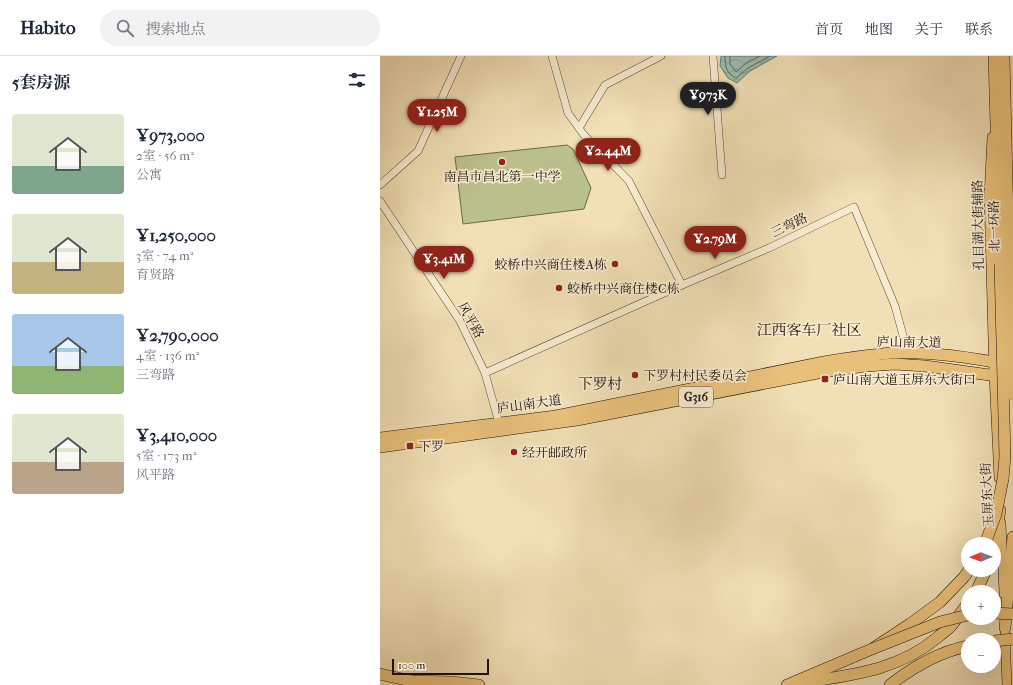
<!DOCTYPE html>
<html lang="zh">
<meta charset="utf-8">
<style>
:root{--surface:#fff;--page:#f2f2f3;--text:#1f2937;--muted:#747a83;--line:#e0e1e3;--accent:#8f2418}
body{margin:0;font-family:"IM FELL French Canon","Noto Serif SC",serif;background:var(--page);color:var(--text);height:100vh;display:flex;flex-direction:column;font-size:15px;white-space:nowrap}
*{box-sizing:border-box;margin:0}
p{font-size:13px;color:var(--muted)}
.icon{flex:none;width:22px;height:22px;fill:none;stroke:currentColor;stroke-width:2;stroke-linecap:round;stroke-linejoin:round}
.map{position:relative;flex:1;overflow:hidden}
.drawer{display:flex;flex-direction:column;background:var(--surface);width:380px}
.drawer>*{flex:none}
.needle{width:26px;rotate:269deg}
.buttons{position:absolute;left:581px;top:481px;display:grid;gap:8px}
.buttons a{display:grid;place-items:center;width:40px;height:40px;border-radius:50%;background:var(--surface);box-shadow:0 4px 16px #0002;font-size:20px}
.scale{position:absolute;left:12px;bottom:10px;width:97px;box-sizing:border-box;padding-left:4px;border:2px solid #22130a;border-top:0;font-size:11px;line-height:14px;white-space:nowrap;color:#22130a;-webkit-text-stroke:3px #f6eacf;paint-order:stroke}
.price{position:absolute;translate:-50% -34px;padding:0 9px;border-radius:14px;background:var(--accent);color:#fff;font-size:13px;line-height:26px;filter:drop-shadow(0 1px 2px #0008)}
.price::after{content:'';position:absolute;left:50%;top:24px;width:12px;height:9px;margin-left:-6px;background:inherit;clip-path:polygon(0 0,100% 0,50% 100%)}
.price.active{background:#222;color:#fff}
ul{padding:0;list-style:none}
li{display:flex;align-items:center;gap:12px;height:100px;padding:0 12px}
li span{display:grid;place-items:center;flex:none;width:112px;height:80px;border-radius:4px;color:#555}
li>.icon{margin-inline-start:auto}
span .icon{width:48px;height:48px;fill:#fffc;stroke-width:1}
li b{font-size:17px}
h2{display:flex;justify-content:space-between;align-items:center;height:48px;padding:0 12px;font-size:17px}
header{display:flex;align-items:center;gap:24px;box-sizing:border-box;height:56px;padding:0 20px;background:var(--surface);border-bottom:1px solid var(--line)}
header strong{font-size:19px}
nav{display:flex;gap:22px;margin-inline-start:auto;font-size:14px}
.search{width:280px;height:36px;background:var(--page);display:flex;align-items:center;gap:10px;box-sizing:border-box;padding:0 14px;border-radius:22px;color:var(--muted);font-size:15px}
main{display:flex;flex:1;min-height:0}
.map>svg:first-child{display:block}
</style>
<header>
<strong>Habito</strong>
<div class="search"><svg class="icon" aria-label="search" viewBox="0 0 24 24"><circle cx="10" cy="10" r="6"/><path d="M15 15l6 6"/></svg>搜索地点</div>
<nav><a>首页</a><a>地图</a><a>关于</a><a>联系</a></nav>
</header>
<main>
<section class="drawer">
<h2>5套房源<svg class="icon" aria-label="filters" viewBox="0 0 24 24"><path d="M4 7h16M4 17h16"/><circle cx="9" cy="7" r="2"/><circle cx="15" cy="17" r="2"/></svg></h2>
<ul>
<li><span style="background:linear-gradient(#dfe7d0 65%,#7fa58c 0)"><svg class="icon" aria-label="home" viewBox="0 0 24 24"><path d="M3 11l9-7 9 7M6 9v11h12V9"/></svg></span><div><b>¥973,000</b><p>2室 · 56 m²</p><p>公寓</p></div></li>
<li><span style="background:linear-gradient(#dfe7d0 60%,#c2b280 0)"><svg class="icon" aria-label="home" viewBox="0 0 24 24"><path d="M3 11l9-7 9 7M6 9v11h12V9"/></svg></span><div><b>¥1,250,000</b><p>3室 · 74 m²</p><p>育贤路</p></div></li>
<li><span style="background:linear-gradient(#a9c7e8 65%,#8fb573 0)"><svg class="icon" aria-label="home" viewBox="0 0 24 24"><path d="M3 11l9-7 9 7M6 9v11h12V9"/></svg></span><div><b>¥2,790,000</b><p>4室 · 136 m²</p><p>三弯路</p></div></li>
<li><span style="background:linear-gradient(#dfe7d0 60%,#b9a48a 0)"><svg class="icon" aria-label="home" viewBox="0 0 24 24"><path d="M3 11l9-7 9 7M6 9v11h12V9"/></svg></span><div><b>¥3,410,000</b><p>5室 · 173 m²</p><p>风平路</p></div></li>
</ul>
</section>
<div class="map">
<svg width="633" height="629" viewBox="0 0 633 629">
<defs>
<pattern id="water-waves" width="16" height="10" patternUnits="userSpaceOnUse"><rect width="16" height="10" fill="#9bbcaf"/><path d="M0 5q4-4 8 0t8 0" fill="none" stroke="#85a195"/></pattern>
</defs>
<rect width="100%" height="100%" fill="#f1dfb5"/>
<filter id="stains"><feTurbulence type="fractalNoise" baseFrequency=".005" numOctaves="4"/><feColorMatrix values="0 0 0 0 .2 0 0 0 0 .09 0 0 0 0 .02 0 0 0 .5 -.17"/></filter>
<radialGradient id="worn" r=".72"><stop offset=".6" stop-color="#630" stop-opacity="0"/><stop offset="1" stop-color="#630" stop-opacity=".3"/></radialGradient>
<polygon fill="#bbc18d" stroke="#6e6a4c" points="187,89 193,93 211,132 204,153 83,168 75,101"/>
<polygon fill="url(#water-waves)" stroke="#6b786d" points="341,0 397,0 370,15 357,27 348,22 340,10"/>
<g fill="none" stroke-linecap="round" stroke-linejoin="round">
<g stroke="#5e685c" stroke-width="1">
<path d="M345 0C345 10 346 17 356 22L368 12 390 0"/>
<polyline points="350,0 350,8 356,16 365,8 380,0"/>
</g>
<g stroke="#564635" stroke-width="8">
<g id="minor">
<polyline points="172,0 188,57 204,79 249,125 302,229"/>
<polyline points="333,0 342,119"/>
<polyline points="199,72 225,29 281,0"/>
<polyline points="0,129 38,95 81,0"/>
<polyline points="0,145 80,265 105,317"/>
<polyline points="119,367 105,317 302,229 389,192 474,151 515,250 528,298"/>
</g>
</g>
<g stroke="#22130a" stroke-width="10">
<g id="major">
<polyline points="612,81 609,140 614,319 619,422"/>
<polyline points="621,467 624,538"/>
<polyline points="625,578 627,629"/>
</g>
</g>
<g stroke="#22130a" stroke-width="12">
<g id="highway">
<polyline points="614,0 620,208"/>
<polyline points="624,0 629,207"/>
<path d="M0 382 176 360 444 306C467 302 489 299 511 297 548 295 595 302 630 309"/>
<polyline points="0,391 197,364 443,316 486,310 515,308 545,310 631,322"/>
<polyline points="614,491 620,454"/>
<polyline points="596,536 606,514"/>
<polyline points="625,572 633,481"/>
<polyline points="0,618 36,626"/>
<polyline points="29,625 71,626 99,629"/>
<path d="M420 627C470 619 518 615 558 581 562 577 568 574 572 569 577 562 583 554 588 547"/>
<polyline points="407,629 492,593 530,568 560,546 584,521 589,514"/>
<path d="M510 629C533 611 559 596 588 590"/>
</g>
</g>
<use href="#minor" stroke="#f6eacf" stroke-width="7"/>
<use href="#major" stroke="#e8c07a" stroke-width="9"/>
<use href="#highway" stroke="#e8c07a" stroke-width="11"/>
<g stroke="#22130a" stroke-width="12" stroke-linecap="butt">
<g id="highway-bridge">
<polyline points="629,207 633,339"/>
<polyline points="605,488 616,458 623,423 625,401 620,208"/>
<polyline points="614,557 633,558"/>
<polyline points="614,585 633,583"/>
<polyline points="492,593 560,566 588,559"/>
</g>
</g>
<use href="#highway-bridge" stroke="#e8c07a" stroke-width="11"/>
</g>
<g fill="#8f2418" stroke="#f6eacf" stroke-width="1.5">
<circle cx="122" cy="106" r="4"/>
<circle cx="235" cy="208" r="4"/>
<circle cx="179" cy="232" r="4"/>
<circle cx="255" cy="319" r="4"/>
<rect x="441" y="319" width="8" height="8" rx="2"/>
<rect x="26" y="386" width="8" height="8" rx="2"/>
<circle cx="134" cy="396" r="4"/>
</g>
<g text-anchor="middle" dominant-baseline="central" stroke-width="3.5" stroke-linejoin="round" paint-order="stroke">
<rect fill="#f6eacf" stroke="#625445" stroke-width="1" x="299" y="331" width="34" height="20" rx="3"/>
<g font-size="12" font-weight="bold" fill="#22130a">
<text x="316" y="341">G316</text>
</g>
<g font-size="13" fill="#22130a" stroke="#f6eacf" text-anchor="start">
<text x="122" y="120" text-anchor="middle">南昌市昌北第一中学</text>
<text x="227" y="208" text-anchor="end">蛟桥中兴商住楼A栋</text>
<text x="187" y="232">蛟桥中兴商住楼C栋</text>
<text x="263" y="319">下罗村村民委员会</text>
<text x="453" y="323">庐山南大道玉屏东大街口</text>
<text x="38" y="390">下罗</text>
<text x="142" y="396">经开邮政所</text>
</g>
<g font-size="13" fill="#22130a" stroke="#f6eacf">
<text transform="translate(409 169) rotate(-26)">三弯路</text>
<text transform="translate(598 169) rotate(-91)">孔目湖大街辅路</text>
<text transform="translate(614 170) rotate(-91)">北一环路</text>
<text transform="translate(91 264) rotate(61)">风平路</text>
<text transform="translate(529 286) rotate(1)">庐山南大道</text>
<text transform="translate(149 348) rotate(-8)">庐山南大道</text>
<text transform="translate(607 439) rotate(-93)">玉屏东大街</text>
</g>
<g font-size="15" fill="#22130a" stroke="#f6eacf">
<text x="429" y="274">江西客车厂社区</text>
<text x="220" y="328">下罗村</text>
</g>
</g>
<rect width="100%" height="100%" filter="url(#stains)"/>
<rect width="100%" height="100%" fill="url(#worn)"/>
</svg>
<div class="buttons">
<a><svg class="needle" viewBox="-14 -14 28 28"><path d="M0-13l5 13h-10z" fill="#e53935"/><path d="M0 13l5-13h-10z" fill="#747a83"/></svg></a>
<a>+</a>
<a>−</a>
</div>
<div class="scale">100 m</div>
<b class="price active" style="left:328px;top:60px">¥973K</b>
<b class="price" style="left:57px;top:77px">¥1.25M</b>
<b class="price" style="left:228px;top:116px">¥2.44M</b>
<b class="price" style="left:335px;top:204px">¥2.79M</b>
<b class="price" style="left:64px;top:224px">¥3.41M</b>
</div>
</main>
